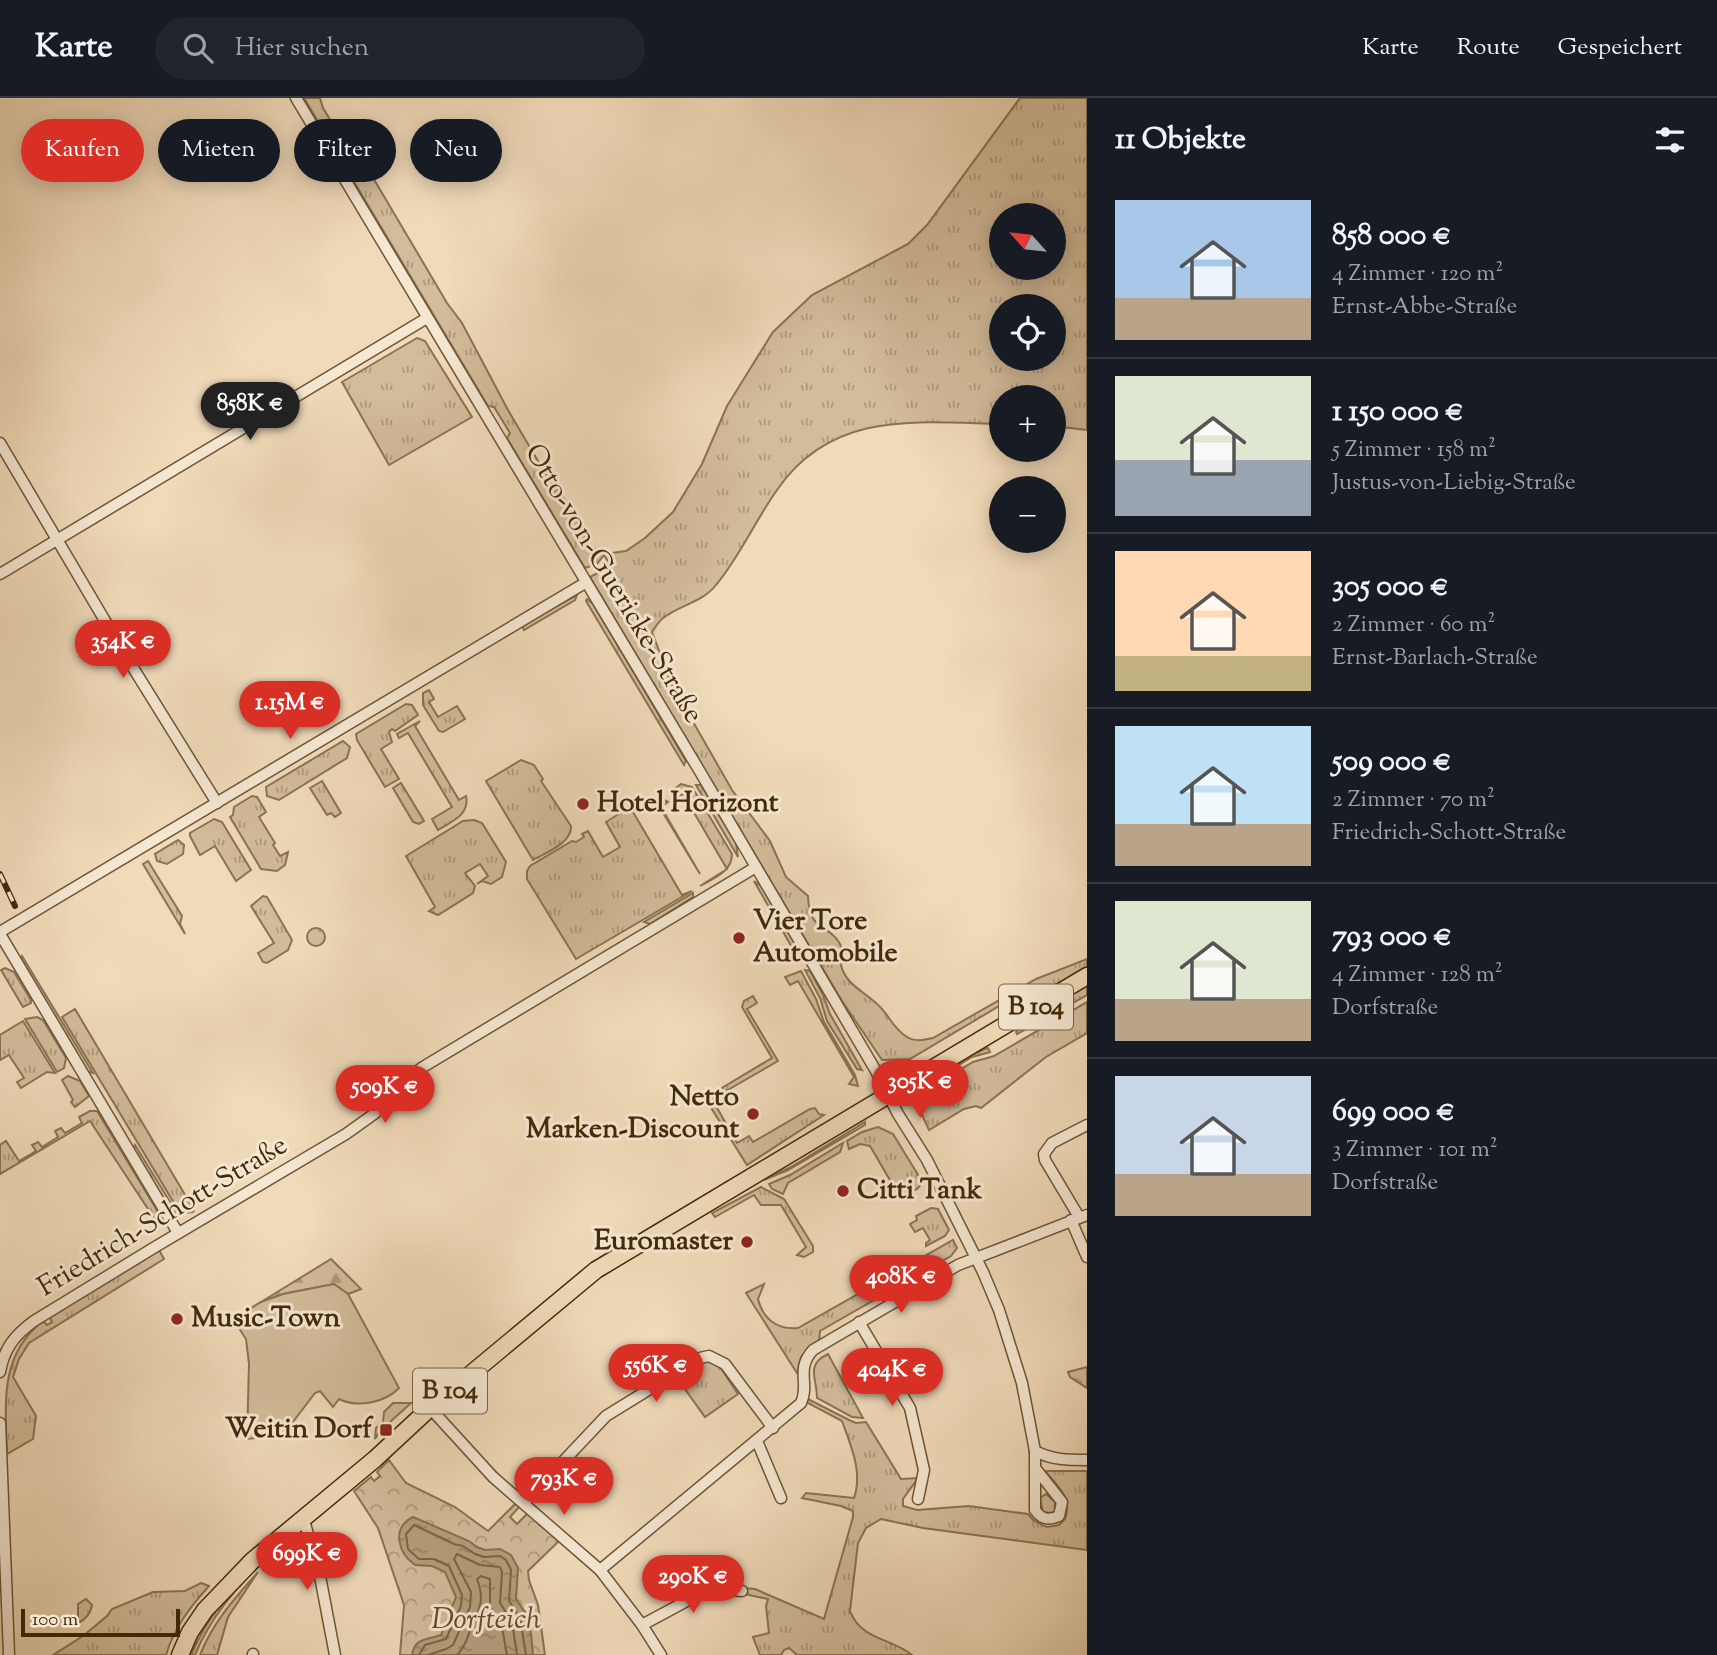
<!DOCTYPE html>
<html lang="de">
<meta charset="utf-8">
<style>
:root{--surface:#171b24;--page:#20242c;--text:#f1f3f6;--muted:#9ea1a6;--line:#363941;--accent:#d93025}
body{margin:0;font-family:"Sorts Mill Goudy",serif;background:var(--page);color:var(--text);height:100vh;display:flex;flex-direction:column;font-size:26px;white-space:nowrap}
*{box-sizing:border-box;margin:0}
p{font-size:23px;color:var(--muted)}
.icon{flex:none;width:38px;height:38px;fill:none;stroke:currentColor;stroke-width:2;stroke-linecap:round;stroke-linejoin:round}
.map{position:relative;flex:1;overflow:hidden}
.details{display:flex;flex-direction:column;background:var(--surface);width:630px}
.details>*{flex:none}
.banner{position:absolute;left:21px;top:21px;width:665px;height:63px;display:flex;gap:14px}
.needle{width:46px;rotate:297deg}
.buttons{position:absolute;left:989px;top:105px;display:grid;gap:14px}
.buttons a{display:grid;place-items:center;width:77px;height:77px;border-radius:50%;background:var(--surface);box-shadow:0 4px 18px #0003;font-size:35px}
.scale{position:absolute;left:21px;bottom:18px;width:159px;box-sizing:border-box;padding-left:7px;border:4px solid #432a07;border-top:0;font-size:19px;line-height:24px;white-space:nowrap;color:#432a07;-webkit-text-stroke:5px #f5e7d2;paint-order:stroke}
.price{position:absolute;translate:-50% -60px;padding:0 16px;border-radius:24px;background:var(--accent);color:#fff;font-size:23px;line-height:46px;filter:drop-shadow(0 2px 4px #0008)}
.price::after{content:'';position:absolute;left:50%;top:42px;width:21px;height:16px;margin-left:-10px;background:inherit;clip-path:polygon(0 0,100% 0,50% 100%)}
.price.active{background:#222;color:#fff}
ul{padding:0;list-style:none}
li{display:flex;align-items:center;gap:21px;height:175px;padding:0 28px}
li+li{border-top:2px solid var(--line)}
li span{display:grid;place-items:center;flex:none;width:196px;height:140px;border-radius:0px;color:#555}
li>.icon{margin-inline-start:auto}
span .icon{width:84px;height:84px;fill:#fffc;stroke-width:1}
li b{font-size:30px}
h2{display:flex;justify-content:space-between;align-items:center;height:84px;padding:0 28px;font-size:30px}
.chip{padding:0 24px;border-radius:32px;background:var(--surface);box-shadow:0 4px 18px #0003;font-size:24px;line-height:63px}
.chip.active{background:var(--accent);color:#fff}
header{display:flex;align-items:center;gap:42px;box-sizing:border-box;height:98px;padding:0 35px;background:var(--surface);border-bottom:2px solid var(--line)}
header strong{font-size:33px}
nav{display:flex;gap:38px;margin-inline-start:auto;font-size:24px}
.search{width:490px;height:63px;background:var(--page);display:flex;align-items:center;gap:18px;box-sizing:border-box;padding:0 24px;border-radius:38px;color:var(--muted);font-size:26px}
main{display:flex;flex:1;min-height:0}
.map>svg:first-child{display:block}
</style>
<header>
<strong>Karte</strong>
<div class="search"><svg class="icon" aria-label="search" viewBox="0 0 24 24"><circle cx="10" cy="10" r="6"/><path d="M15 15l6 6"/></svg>Hier suchen</div>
<nav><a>Karte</a><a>Route</a><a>Gespeichert</a></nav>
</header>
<main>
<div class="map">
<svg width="1087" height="1557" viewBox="0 0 1087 1557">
<defs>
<pattern id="grass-tufts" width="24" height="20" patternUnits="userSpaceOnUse" patternTransform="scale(1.75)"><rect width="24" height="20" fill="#d3bc9b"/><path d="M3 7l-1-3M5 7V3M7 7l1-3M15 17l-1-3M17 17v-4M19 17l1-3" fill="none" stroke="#ad997c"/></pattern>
<pattern id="forest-firs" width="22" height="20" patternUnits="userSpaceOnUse" patternTransform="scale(1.75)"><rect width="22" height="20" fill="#d3bc9b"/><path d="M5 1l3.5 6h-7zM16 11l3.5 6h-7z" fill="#ad997c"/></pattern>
<pattern id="park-crowns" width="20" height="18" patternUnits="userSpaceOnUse" patternTransform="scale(1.75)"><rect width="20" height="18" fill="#d3bc9b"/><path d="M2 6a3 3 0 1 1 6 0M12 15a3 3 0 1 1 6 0" fill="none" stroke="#ad997c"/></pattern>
<pattern id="water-ripples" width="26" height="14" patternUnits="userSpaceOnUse" patternTransform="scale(1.75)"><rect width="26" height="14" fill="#b59e7c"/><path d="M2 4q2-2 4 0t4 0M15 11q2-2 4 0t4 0" fill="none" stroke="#958164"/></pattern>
</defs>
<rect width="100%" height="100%" fill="#f0dab9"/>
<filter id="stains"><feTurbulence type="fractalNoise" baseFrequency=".00286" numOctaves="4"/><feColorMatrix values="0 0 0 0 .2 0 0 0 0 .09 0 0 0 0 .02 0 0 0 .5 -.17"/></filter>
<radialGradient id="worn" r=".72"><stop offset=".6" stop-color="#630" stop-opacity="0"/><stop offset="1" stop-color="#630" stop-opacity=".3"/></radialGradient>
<g fill="url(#grass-tufts)" stroke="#8b7351" stroke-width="2" fill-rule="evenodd">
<path d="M304 0H320L323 10 343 43 372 78 447 205 462 225 508 312 548 380 575 415 580 433 590 447 604 456 626 453 645 440 673 414 702 366 727 308 773 234 812 197 908 146 927 127 1020 0H1087V332L1054 328V299H1001V326C916 324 832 312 777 392 755 423 740 458 716 487 702 505 678 507 662 521 658 524 655 530 652 534L672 587 732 692 770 743 786 779 808 798C809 835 829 825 840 846 844 853 839 860 841 867 846 889 869 895 882 911 890 920 895 932 907 939 915 944 924 942 933 940L1036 881 1087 861V871L1069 881 1024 899 1021 895 910 961 882 962 842 903 590 479 611 468 604 457 597 466 585 470 507 340 510 335 494 309 488 308ZM1001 117H1054V170H1001ZM1001 208H1054V261H1001Z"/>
<polygon points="417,240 425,243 472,319 389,367 342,284"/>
<polygon points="577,497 575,502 524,532 522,527"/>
<polygon points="587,501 593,506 686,663 684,667 586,503"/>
<polygon points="429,592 434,601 429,604 438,619 457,608 465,621 443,634 439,633 423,607 423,595"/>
<polygon points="406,606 412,607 418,617 395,633 392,631 389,634 392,644 381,651 399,681 385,689 357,642 356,636"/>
<path d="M420 623 415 628 459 702 466 698C470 717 452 723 438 732L432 721 452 709 408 635 399 640 397 636Z"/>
<polygon points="343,643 350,649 347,660 279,702 267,698 266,689"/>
<path d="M521 662 534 667 543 681 541 683 571 728C572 745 547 754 533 762L486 683Z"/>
<polygon points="322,683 341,715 335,719 331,715 327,717 310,690"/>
<polygon points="401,685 424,723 419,726 413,724 393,690"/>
<path d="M681 686 692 689 732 756C732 774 714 780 700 788L727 771 683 696 674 700 673 692Z"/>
<polygon points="696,687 701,687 736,745 738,759"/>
<polygon points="252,698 257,699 266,714 259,719 275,745 273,747 280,758 288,754 285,767 277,773 261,771 230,719 233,717 234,709"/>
<polygon points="662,701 668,704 661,709 700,776 660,710 652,714 652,706"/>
<polygon points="630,709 682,797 692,793 576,861 527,781 527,773 530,768 572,743 576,744 584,739 582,736 588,733 603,759 620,749 606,724"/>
<polygon points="214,721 222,724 251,772 236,783 215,748 200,757 190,738 190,735"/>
<polygon points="474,722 482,725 506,764 502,779 491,786 482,783 477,786 488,778 480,766 465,775 475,788 473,795 438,817 429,813 435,809 406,758 463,723"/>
<polygon points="178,742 184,747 183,756 167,766 157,763 155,756"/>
<polygon points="148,763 182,818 180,826 185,836 143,766"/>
<polygon points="754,783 761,788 799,852 797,858"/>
<polygon points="693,795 693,799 650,826 644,824"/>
<polygon points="263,798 267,799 292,842 288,852 267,865 263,864 258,855 274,845 251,808"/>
<circle cx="316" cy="839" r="9"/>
<polygon points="22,858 93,975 86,973 20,864"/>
<polygon points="5,870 14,874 31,902 31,905 23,909 1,872"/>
<polygon points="805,872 810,873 823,897 830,916 862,972 857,971 827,923 820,900"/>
<polygon points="801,873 816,901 824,924 855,977 858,988 849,986 854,979 798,883 790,887 785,879"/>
<polygon points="1087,886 1087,897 1017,936 1016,934 1035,917"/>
<polygon points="753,898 757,905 747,911 778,963 712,1001 737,1045 749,1038 753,1044 810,1011 815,1010 819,1016 824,1017 747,1067 705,1000 772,960 742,909 744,903"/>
<polygon points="1087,904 1087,935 1046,959 981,1010 976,1008 964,1011 929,1032 917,1006 920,998 926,992 973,964 994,958"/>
<polygon points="75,911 194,1112 193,1114 185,1115 177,1110 62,919"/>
<polygon points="37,919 43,922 66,960 64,970 57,974 25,921"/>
<polygon points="23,923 55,975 47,974 21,990 17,984 24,980 9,957 0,962 0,937"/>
<polygon points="988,950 990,954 972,959 924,988 921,985 960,961"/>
<polygon points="68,978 80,983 89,998 75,1009 71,1004 73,1002 62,982"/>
<polygon points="90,1013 97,1013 158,1114 161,1124 158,1126 90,1023 0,1076 0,1047 6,1043 19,1063 36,1053 32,1047 38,1044 42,1049 58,1039 55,1033 61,1030 65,1035 82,1025 79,1019"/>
<polygon points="865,1024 865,1027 788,1072 764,1082 791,1069"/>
<polygon points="878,1029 893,1036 920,1080 924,1083 918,1090 901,1101 870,1048 860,1046 849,1051 847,1043 862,1034"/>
<polygon points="843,1045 840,1054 788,1085 783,1096 772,1091 769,1086 790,1077"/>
<polygon points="135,1047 177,1115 176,1116 164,1104 133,1052"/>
<polygon points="761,1089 784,1101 813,1148 813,1154 804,1159 797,1157 806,1149 781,1107 761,1107 754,1097 715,1119 712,1115"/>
<polygon points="931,1110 938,1111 949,1132 945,1138 926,1148 926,1145 930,1142 923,1130 915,1134 910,1126 917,1122 916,1118"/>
<path d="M953 1142 957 1150 951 1158 820 1233 819 1243 801 1259 797 1275 746 1195 764 1186 758 1201C763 1221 777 1232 798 1230Z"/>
<path d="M159 1152 164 1161 29 1245 19 1261 13 1279 36 1318 33 1341 7 1356C5 1303 0 1256 43 1223L47 1227 52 1224 49 1218Z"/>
<path d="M828 1256 863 1320 852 1319 817 1300C817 1280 805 1267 828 1256Z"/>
<polygon points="709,1262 718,1266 738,1296 705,1319 677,1280"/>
<path d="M808 1301 849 1322 856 1325 866 1324 901 1381 918 1380 903 1401V1408L917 1412 969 1408 1028 1416 1034 1423 1047 1429 1059 1427 1065 1421C1073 1401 1058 1388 1045 1373H1087V1452L923 1430 881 1421 866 1430 858 1445 850 1513C861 1542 891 1540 912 1557H797L789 1550 784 1552 781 1557H760L753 1539 769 1535 766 1508 768 1501 744 1496V1490L755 1491 824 1521 853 1419V1413L841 1408 802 1400 806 1395 854 1400C863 1374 851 1348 842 1323L806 1304Z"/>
<polygon points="393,1305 411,1305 380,1333 375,1341 376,1330 383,1324 384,1314"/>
<polygon points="1046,1396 1055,1404 1055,1413 1052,1415 1043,1414 1040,1400"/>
<path d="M261 1464C234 1493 210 1520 195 1557H191C209 1515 229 1495 261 1464Z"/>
<path d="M258 1474 228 1519 217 1557H200C213 1524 235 1500 258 1474Z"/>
<path d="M201 1485 209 1488C190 1509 174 1530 166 1557H53L83 1538 107 1518 112 1511 153 1494 185 1493Z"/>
<path d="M86 1501 92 1507C91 1515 85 1522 78 1525V1506Z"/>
</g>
<polygon fill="url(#forest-firs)" stroke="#8b7351" stroke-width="2" points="331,1161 361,1191 348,1196 334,1186 283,1196 261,1204"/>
<g fill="url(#park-crowns)" stroke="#8b7351" stroke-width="2">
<polygon points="1087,1269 1087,1290 1070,1279 1068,1274"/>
<polygon points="389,1362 406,1385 455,1409 488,1433 517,1404 521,1407 510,1419 517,1426 529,1414 560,1442 528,1473 529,1482 538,1507 545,1557 400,1557 404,1507 378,1430 354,1393 371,1379 374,1383 380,1378 377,1374"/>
</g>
<path fill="#d3bc9b" stroke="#8b7351" stroke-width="2" d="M334 1186 348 1196 399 1290C385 1305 357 1310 339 1301L333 1309 320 1293 315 1295 283 1337 247 1341 249 1266 246 1241 233 1221 261 1204 283 1196Z"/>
<path fill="url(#water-ripples)" stroke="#87704d" stroke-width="2" d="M413 1419 469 1443 477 1449 485 1452 500 1451 511 1457 518 1470 516 1501 526 1516 531 1536 533 1557H412C415 1539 428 1542 441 1537L456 1499 445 1474 432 1468 415 1467C398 1455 391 1430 413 1419Z"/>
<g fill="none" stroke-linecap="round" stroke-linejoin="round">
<g stroke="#7c6442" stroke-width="2">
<polyline points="419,1557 425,1547 446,1541 461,1508 462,1497 449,1468 434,1461 419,1461 408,1451 406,1436 414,1427 454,1446 463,1448 475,1456 484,1459 500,1458 506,1462 511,1472 509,1503 520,1520 526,1557"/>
<polyline points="428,1557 446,1551 453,1547 470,1509 471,1494 454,1461 457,1456 480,1467 500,1469 502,1474 500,1505 512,1524 517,1557"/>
<path d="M457 1557C467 1547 467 1538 473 1526 481 1509 484 1499 477 1481L481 1478 490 1481V1508L502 1529 507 1557"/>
</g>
<g stroke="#6e5634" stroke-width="13">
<g id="street">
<path d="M296 0 699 672 876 973 898 1016 927 1062 983 1174 999 1212 1022 1285 1035 1353V1412C1041 1421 1048 1423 1059 1418L1062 1404 1036 1371"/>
<polyline points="0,345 127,560 217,705"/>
<polyline points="0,476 427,220"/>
<polyline points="0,834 585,485"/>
<polyline points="0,836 178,1135"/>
<polyline points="1079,1119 1045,1062 1044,1056 1052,1045 1087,1027"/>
<polyline points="1071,1122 1087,1159"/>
<polyline points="859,1224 910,1310 924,1372 918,1401"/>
<path d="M0 1274C4 1250 15 1237 34 1223L155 1149 346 1036 374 1016 405 983 423 969 756 769"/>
<polyline points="430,1310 493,1379 600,1472 642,1527 661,1557"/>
<polyline points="0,1325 9,1557"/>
<polyline points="757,1343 781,1400"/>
<path d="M1035 1353C1052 1362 1068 1362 1087 1362"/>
<polyline points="524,1405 606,1318 700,1260 709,1258 725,1266 773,1330"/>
<polyline points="301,1420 305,1426 319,1473 335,1557"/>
<path d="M600 1472 801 1305C810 1285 795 1272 813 1252L958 1167 1087 1117"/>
<polyline points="642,1527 707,1492 713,1490 742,1493"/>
<polyline points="253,1557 253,1556"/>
</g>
</g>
<g stroke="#432a07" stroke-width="19">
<polyline id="primary" points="180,1557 190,1534 205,1512 252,1463 375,1361 430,1310 596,1172 1087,878"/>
</g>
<use href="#street" stroke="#f5e7d2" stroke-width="10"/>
<use href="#primary" stroke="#f0dab9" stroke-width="16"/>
<g stroke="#432a07" stroke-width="6">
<polyline id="rail" points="0,776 15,808"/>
</g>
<use href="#rail" stroke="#f5e7d2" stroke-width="3.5" stroke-dasharray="10" stroke-linecap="butt"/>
</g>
<g fill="#8f2418" stroke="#f5e7d2" stroke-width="2.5">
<circle cx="583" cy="706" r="7"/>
<circle cx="739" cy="840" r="7"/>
<circle cx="753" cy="1016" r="7"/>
<circle cx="843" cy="1093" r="7"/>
<circle cx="747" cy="1144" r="7"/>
<circle cx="177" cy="1221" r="7"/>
<rect x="379" y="1325" width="14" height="14" rx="3.5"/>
</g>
<g text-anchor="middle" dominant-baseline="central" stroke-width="6" stroke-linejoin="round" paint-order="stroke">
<g fill="#f5e7d2" stroke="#786344" stroke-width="2">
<rect x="999" y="886.5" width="74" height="45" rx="5"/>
<rect x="413" y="1270.5" width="74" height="45" rx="5"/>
</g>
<g font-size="26" font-weight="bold" fill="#432a07">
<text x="1036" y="909">B 104</text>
<text x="450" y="1293">B 104</text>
</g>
<g font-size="28" fill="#432a07" stroke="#f5e7d2">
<text transform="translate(613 486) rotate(59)">Otto-von-Guericke-Straße</text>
<text transform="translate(163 1119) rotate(-31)">Friedrich-Schott-Straße</text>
</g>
<g font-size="28" font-weight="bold" fill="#432a07" stroke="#f5e7d2" text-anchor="start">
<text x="597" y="706">Hotel Horizont</text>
<text x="753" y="824">Vier Tore<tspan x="753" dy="32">Automobile</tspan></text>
<text x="739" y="1000" text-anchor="end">Netto<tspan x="739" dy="32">Marken-Discount</tspan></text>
<text x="857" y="1093">Citti Tank</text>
<text x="733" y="1144" text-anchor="end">Euromaster</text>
<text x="191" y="1221">Music-Town</text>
<text x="372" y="1332" text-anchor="end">Weitin Dorf</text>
</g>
<g font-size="30" font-style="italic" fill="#654d2a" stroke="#f5e7d2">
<text x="486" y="1522">Dorfteich</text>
</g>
</g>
<rect width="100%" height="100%" filter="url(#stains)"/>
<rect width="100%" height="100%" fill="url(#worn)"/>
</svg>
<div class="buttons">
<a><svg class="needle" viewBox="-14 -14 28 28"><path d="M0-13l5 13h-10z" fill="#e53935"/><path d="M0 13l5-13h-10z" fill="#9ea1a6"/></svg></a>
<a><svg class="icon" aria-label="locate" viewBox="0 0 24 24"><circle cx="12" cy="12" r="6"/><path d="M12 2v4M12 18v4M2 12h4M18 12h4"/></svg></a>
<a>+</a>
<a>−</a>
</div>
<div class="scale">100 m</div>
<b class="price active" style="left:250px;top:344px">858K €</b>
<b class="price" style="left:123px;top:582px">354K €</b>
<b class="price" style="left:290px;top:643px">1.15M €</b>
<b class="price" style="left:920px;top:1022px">305K €</b>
<b class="price" style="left:385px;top:1027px">509K €</b>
<b class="price" style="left:901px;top:1217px">408K €</b>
<b class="price" style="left:656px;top:1306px">556K €</b>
<b class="price" style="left:892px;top:1310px">404K €</b>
<b class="price" style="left:564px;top:1419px">793K €</b>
<b class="price" style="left:307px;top:1494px">699K €</b>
<b class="price" style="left:693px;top:1517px">290K €</b>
<div class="banner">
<a class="chip active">Kaufen</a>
<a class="chip">Mieten</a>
<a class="chip">Filter</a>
<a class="chip">Neu</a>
</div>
</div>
<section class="details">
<h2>11 Objekte<svg class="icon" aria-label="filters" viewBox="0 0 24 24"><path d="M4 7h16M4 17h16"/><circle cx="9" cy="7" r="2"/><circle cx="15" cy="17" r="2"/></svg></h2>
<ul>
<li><span style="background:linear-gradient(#a9c7e8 70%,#b9a48a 0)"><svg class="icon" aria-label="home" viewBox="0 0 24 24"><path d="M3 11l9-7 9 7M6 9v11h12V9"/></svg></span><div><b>858 000 €</b><p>4 Zimmer · 120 m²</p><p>Ernst-Abbe-Straße</p></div></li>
<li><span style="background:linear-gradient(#dfe7d0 60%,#9aa5b1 0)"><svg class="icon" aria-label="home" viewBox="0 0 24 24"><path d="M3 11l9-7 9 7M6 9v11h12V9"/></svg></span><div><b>1 150 000 €</b><p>5 Zimmer · 158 m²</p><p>Justus-von-Liebig-Straße</p></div></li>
<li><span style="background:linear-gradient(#ffd9b3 75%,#c2b280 0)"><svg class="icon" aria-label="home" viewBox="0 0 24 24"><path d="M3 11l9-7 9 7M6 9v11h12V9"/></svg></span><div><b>305 000 €</b><p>2 Zimmer · 60 m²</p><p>Ernst-Barlach-Straße</p></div></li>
<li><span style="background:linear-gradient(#bfe0f5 70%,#b9a48a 0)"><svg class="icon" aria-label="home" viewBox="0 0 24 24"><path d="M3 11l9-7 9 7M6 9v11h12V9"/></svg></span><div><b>509 000 €</b><p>2 Zimmer · 70 m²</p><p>Friedrich-Schott-Straße</p></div></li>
<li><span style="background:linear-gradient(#dfe7d0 70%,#b9a48a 0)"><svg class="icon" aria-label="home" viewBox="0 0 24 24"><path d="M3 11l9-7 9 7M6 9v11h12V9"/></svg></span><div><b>793 000 €</b><p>4 Zimmer · 128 m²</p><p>Dorfstraße</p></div></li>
<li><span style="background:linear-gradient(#c9d6e8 70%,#b9a48a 0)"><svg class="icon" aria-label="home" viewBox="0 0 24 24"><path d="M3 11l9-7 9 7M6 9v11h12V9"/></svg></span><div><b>699 000 €</b><p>3 Zimmer · 101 m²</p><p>Dorfstraße</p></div></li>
</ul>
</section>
</main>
